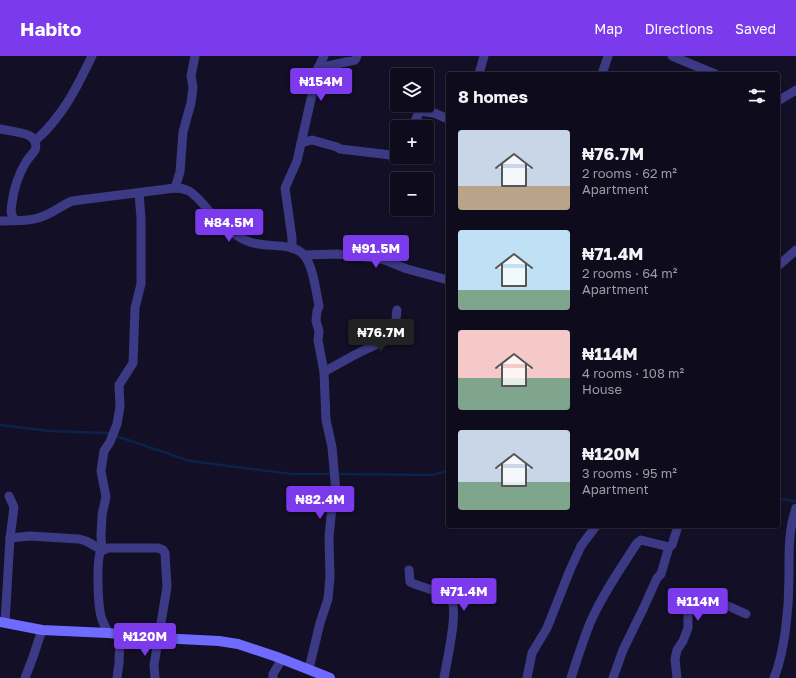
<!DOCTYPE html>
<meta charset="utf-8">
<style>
:root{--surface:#0e0b1c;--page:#1c1929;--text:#f1f3f6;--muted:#9b9ba3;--line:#2e2b3b;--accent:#7c3aed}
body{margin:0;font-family:"Golos Text",sans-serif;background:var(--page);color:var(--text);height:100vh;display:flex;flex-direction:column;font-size:15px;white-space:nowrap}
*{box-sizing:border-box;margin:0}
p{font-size:13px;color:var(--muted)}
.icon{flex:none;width:22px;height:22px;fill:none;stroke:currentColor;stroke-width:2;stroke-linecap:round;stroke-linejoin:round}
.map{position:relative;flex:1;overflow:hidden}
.drawer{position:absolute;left:446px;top:16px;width:334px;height:456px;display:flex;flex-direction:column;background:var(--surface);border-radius:4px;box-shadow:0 1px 3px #0004,0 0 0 1px var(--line)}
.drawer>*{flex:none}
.tools{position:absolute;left:390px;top:12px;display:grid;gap:8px}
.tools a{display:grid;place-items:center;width:44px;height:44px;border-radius:4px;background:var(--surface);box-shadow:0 1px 3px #0004,0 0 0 1px var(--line);font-size:20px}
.price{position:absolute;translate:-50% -34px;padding:0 9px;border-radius:4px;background:var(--accent);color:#fff;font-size:13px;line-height:26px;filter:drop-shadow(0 1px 2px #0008)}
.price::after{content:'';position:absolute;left:50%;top:24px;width:12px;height:9px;margin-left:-6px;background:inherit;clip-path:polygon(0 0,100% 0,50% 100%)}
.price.selected{background:#222;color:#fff}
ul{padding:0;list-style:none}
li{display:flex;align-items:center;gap:12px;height:100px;padding:0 12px}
li span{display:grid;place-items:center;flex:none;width:112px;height:80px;border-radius:4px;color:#555}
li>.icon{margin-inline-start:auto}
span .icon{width:48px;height:48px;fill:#fffc;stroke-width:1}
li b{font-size:17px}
h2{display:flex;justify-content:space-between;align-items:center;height:48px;padding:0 12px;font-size:17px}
header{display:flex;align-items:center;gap:24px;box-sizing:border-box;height:56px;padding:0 20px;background:var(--accent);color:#fff}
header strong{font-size:19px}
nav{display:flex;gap:22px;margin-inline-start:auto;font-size:14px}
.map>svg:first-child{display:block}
</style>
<header>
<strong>Habito</strong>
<nav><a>Map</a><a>Directions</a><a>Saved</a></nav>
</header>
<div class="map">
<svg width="796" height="622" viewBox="0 0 796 622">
<rect width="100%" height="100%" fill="#130f26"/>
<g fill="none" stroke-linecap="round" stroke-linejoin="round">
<g stroke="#0c2248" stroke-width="2.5">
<polyline points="0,369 50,375 106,377 111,378"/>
<polyline points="116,380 190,405 292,418 332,418"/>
<polyline points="337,418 432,419 448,415"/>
<polyline points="778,443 796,445"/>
</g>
<g stroke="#3d3a85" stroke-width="9">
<polyline points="672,0 715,18"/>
<polyline points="318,12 355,4 357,0"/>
<polyline points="479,18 484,0"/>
<polyline points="602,18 608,0"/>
<polyline points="778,45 796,34"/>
<polyline points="412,71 420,55 434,57 448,63"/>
<path d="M0 73C9 75 23 76 30 80 35 83 37 89 35 94 33 98 28 102 26 106 18 119 14 132 12 147 11 153 10 159 15 164"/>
<path d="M35 85C63 60 76 33 92 0"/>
<polyline points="301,87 312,84 337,91 340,93 391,99 397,98"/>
<polyline points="175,132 180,116 183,76 191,47 193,31 191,20 195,0"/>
<path d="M0 165C12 164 26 166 38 162 51 159 60 150 72 145L175 132C180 132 185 133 189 135 197 140 203 148 209 155 220 167 234 181 250 186 265 192 291 186 303 198 313 208 316 236 319 250L317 255 316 265 319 275 318 284 324 316 326 364 332 391 336 436 335 446 332 451 329 481 330 521 328 543 320 567 309 613"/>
<polyline points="292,192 292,182 285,132 297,105 318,12 324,0"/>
<polyline points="304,199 337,198 374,202 385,204 407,213 448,224"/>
<polyline points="778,210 796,194"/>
<path d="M324 316C347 303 369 290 394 282L397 254"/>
<polyline points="10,482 30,480 79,483 86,485 102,494"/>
<polyline points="102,494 101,480 102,459 106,441 101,415 104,395 110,386 117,368 120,351 119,329 133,307 135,252 141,228 141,162 139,137"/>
<path d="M409 514 410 526C422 532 440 534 450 543 460 551 446 608 444 622"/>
<polyline points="5,567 10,482 14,451 9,440"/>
<path d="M108 577C106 571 102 566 101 560 98 549 96 503 101 495L108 492H158L163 494 165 497 167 531 154 609 155 622"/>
<polyline points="25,622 33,601 42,574"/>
<polyline points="117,622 119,607 120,578"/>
<polyline points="273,622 273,618 282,603"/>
<polyline points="527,622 532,597 547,572 570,514 581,490 596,470"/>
<path d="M571 622C577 603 583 585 590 567 602 539 621 512 637 487L641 484 669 491 672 489 678 470"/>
<polyline points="613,622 623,594 644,551 657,522 661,518 669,491"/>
<polyline points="677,622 675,603 677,594 683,585 688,572 688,559 693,545 697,542 710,542 746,558"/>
<path d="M774 622C785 595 789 551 789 522 789 498 788 475 796 452"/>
</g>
<polyline stroke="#6f6bff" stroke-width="10" points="0,566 42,574 108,577 159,582 219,585 238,588 277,601 330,622"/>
</g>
</svg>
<div class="tools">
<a><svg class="icon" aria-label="layers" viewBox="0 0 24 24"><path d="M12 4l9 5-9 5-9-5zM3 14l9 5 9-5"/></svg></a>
<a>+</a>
<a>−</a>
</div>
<b class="price" style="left:321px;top:46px">₦154M</b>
<b class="price" style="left:229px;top:187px">₦84.5M</b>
<b class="price" style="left:376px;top:213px">₦91.5M</b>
<b class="price selected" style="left:381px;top:297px">₦76.7M</b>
<b class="price" style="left:320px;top:464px">₦82.4M</b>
<b class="price" style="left:464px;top:556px">₦71.4M</b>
<b class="price" style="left:698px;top:566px">₦114M</b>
<b class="price" style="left:145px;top:601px">₦120M</b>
<section class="drawer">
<h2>8 homes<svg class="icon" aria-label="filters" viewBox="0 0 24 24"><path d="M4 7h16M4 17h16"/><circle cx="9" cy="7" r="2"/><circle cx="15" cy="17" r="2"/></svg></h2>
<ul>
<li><span style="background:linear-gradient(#c9d6e8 70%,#b9a48a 0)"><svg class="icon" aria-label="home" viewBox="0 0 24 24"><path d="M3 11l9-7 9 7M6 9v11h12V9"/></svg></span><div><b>₦76.7M</b><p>2 rooms · 62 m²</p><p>Apartment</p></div></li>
<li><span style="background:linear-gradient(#bfe0f5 75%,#7fa58c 0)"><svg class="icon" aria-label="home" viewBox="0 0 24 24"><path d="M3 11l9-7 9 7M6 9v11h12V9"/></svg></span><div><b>₦71.4M</b><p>2 rooms · 64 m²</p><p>Apartment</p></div></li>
<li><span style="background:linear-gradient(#f6c9c9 60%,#7fa58c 0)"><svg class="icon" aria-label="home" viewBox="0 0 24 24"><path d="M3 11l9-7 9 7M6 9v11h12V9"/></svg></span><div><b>₦114M</b><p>4 rooms · 108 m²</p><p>House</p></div></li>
<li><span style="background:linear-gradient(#c9d6e8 65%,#7fa58c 0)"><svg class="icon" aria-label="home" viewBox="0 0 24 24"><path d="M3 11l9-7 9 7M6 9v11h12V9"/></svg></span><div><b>₦120M</b><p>3 rooms · 95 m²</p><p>Apartment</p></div></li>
</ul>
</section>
</div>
